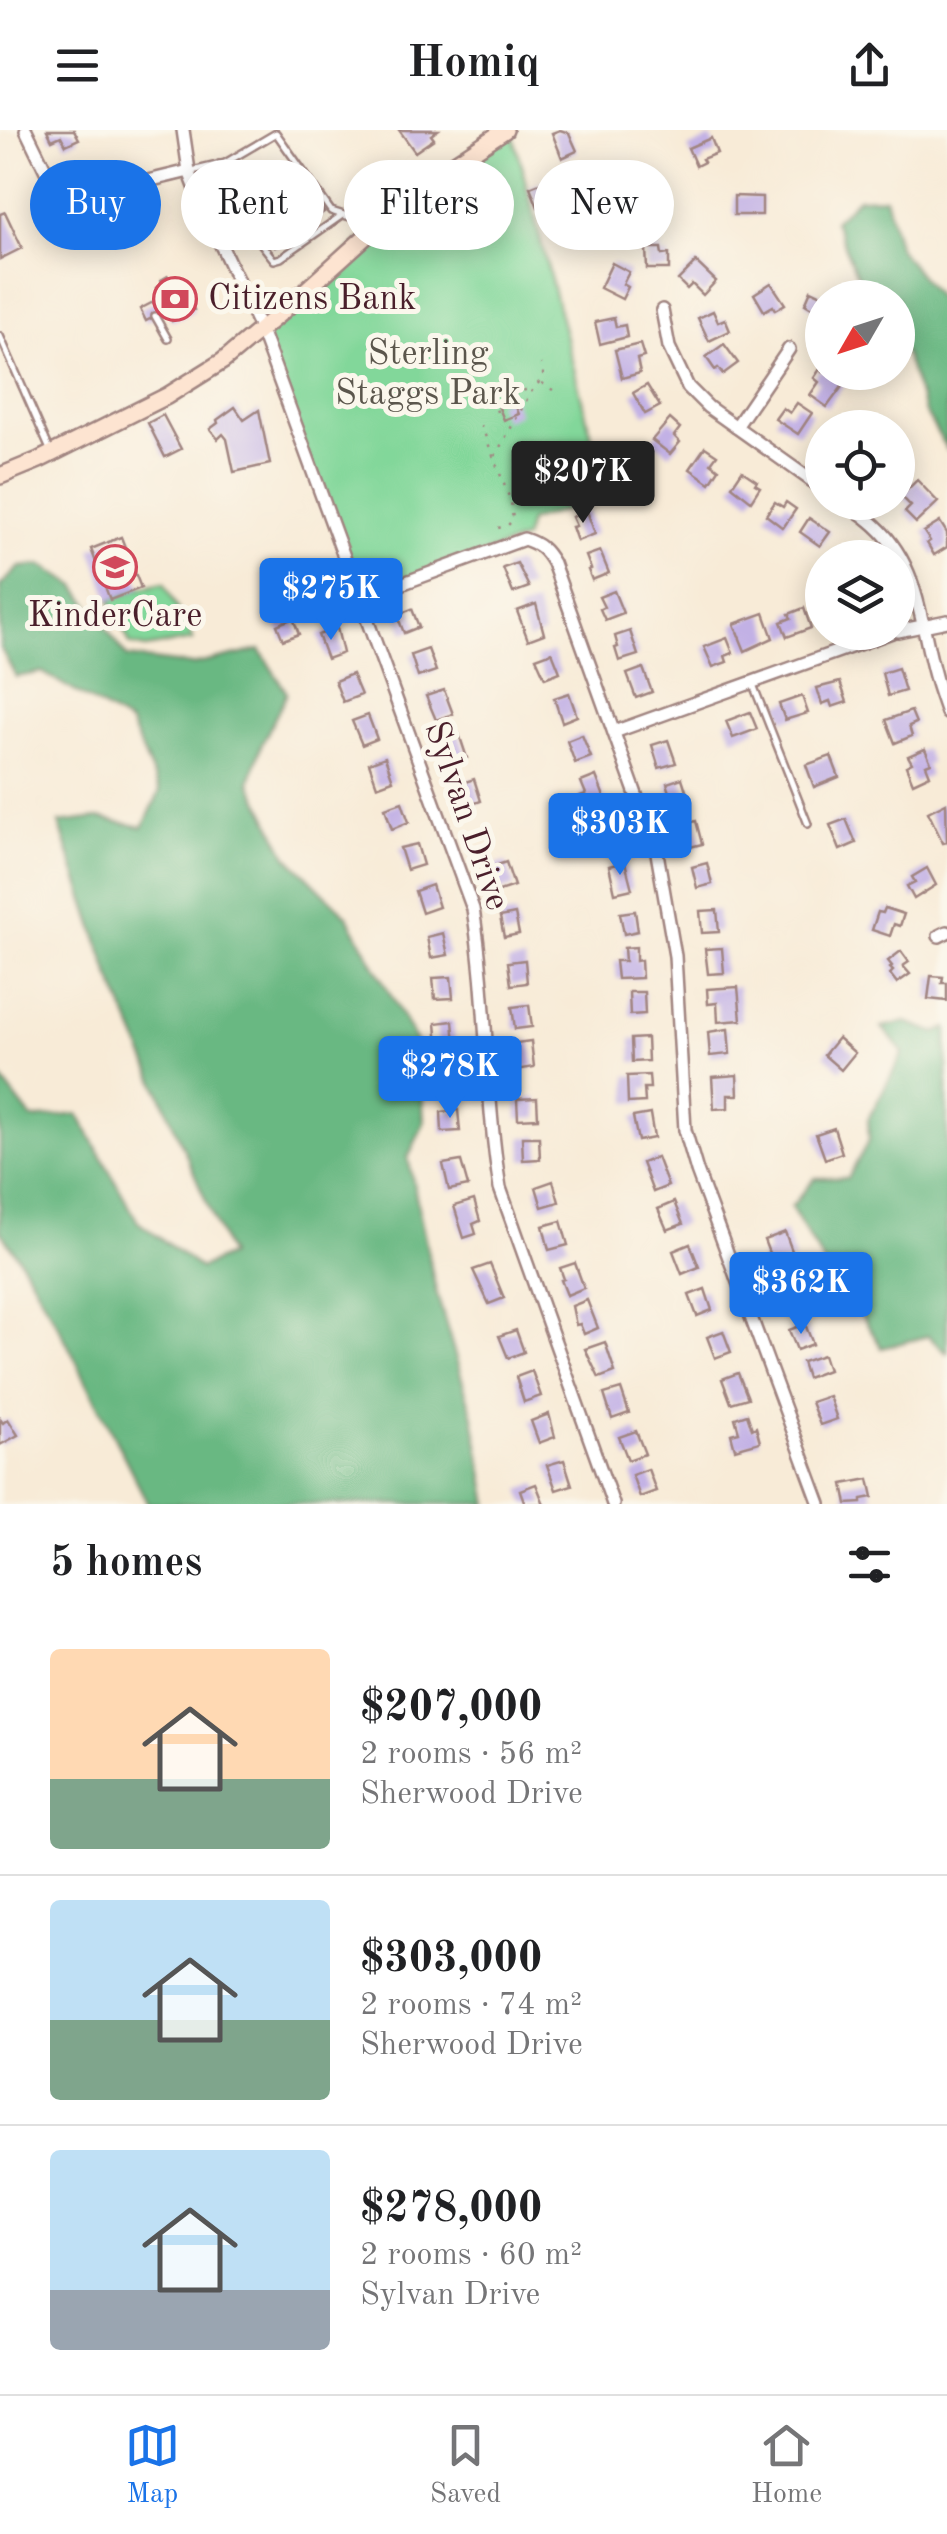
<!DOCTYPE html>
<meta charset="utf-8">
<style>
:root{--surface:#fff;--page:#f2f2f2;--text:#202124;--muted:#757577;--line:#e0e0e0;--accent:#1a73e8}
body{margin:0;font-family:"Old Standard TT",serif;background:var(--page);color:var(--text);height:100vh;display:flex;flex-direction:column;font-size:38px;white-space:nowrap}
*{box-sizing:border-box;margin:0}
p{font-size:32px;color:var(--muted)}
.icon{flex:none;width:55px;height:55px;fill:none;stroke:currentColor;stroke-width:2;stroke-linecap:round;stroke-linejoin:round}
.map{position:relative;height:1374px;overflow:hidden}
.details{display:flex;flex-direction:column;background:var(--surface);flex:1}
.details>*{flex:none}
.hud{position:absolute;left:30px;top:30px;width:888px;height:90px;display:flex;gap:20px}
.needle{width:65px;rotate:231deg}
.controls{position:absolute;left:805px;top:150px;display:grid;gap:20px}
.controls a{display:grid;place-items:center;width:110px;height:110px;border-radius:50%;background:var(--surface);box-shadow:0 5px 25px #0003;font-size:50px}
.price{position:absolute;translate:-50% -85px;padding:0 22px;border-radius:10px;background:var(--accent);color:#fff;font-size:32px;line-height:65px;filter:drop-shadow(0 2px 5px #0008)}
.price::after{content:'';position:absolute;left:50%;top:60px;width:30px;height:22px;margin-left:-15px;background:inherit;clip-path:polygon(0 0,100% 0,50% 100%)}
.price.current{background:#222;color:#fff}
ul{padding:0;list-style:none}
li{display:flex;align-items:center;gap:30px;height:250px;padding:0 50px}
li+li{border-top:2px solid var(--line)}
li span{display:grid;place-items:center;flex:none;width:280px;height:200px;border-radius:10px;color:#555}
li>.icon{margin-inline-start:auto}
span .icon{width:120px;height:120px;fill:#fffc;stroke-width:1}
li b{font-size:42px}
h2{display:flex;justify-content:space-between;align-items:center;height:120px;padding:0 50px;font-size:42px}
.tag{padding:0 35px;border-radius:45px;background:var(--surface);box-shadow:0 5px 25px #0003;font-size:35px;line-height:90px}
.tag.current{background:var(--accent);color:#fff}
header{display:flex;justify-content:space-between;align-items:center;height:130px;padding:0 50px;background:var(--surface);font-size:45px;font-weight:600}
.menu{display:flex;justify-content:space-around;align-items:center;height:140px;border-top:2px solid var(--line);background:var(--surface);font-size:28px;color:var(--muted)}
.menu a{display:grid;justify-items:center;gap:5px}
.menu .current{color:var(--accent)}
.map>svg:first-child{display:block}
</style>
<header><svg class="icon" aria-label="menu" viewBox="0 0 24 24"><path d="M4 6h16M4 12h16M4 18h16"/></svg>Homiq<svg class="icon" aria-label="share" viewBox="0 0 24 24"><path d="M12 15V3M7 8l5-5 5 5M5 13v7h14v-7"/></svg></header>
<div class="map">
<svg width="947" height="1374" viewBox="0 0 947 1374">
<rect width="100%" height="100%" fill="#fbf7ec"/>
<filter id="ink" filterUnits="userSpaceOnUse"><feTurbulence type="fractalNoise" baseFrequency=".01" numOctaves="2"/><feDisplacementMap in="SourceGraphic" scale="20" xChannelSelector="R" yChannelSelector="G"/><feConvolveMatrix kernelMatrix="1 2 1 2 8 2 1 2 1" color-interpolation-filters="sRGB"/></filter>
<filter id="wash" filterUnits="userSpaceOnUse"><feTurbulence type="fractalNoise" baseFrequency=".0048" numOctaves="4" result="noise"/><feDisplacementMap in="SourceGraphic" scale="40" xChannelSelector="R" yChannelSelector="G"/><feGaussianBlur stdDeviation="2.25" result="paint"/><feColorMatrix in="noise" values="0 0 0 0 0 0 0 0 0 0 0 0 0 0 0 0 0 1.4 0 .05"/><feComposite in="paint" operator="in"/></filter>
<g filter="url(#wash)">
<rect width="100%" height="100%" fill="#f8ebd7"/>
<g fill="#82d79a" stroke="#667b62" stroke-width="2.5">
<polygon points="512,0 607,366 529,391 524,409 360,469 261,200 405,71"/>
<polygon points="164,453 193,510 145,518 130,514 110,470 141,458"/>
</g>
<g fill="#69b882" stroke="#5a6c56" stroke-width="2.5">
<polygon points="885,67 899,119 939,169 947,175 947,319 925,282 903,220 898,211 898,168 871,167 855,141 834,91 858,68"/>
<polygon points="41,435 76,456 127,527 192,535 260,520 287,563 261,616 250,652 287,726 348,787 419,917 424,993 408,1028 436,1161 473,1286 489,1374 148,1374 61,1201 19,1128 0,1101 0,947 32,989 78,984 138,1092 200,1138 229,1125 109,843 59,693 98,688 143,697 160,661 130,594 42,542 16,547 0,517 0,456 20,437"/>
<polygon points="906,892 936,903 947,898 947,1223 928,1206 882,1218 856,1177 858,1154 828,1140 791,1077 815,1048 848,1048 869,1010 868,989 903,923 882,897"/>
</g>
<g id="blocks">
<g fill="#c2b1e5">
<polygon points="47,0 74,0 79,9 66,15 61,6 52,10"/>
<polygon points="399,0 438,0 431,5 434,9 415,22"/>
<polygon points="560,0 569,3 577,21 562,28 552,3"/>
<polygon points="711,8 717,23 702,29 704,32 696,36 688,18"/>
<polygon points="275,33 290,54 282,60 281,68 272,73 264,72 257,77 242,56"/>
<polygon points="572,40 580,60 538,77 530,57"/>
<polygon points="734,66 762,67 762,85 734,85"/>
<polygon points="316,70 324,82 275,117 267,105"/>
<polygon points="5,82 22,118 0,129 0,84"/>
<polygon points="646,118 661,118 662,125 669,124 669,139 647,139"/>
<polygon points="696,132 716,151 703,165 692,154 687,159 678,150"/>
<polygon points="612,133 629,142 623,154 628,157 622,169 600,158"/>
<polygon points="168,146 171,151 178,147 194,180 172,191 167,180 146,191 140,179 161,168 156,158 163,155 161,150"/>
<polygon points="771,153 785,174 775,180 773,176 764,181 754,164"/>
<polygon points="811,160 822,165 822,184 805,174"/>
<polygon points="713,181 718,192 725,189 730,201 709,211 698,188"/>
<polygon points="614,188 616,197 625,195 627,207 600,214 595,192"/>
<polygon points="640,214 644,227 637,229 640,243 622,248 615,220"/>
<polygon points="724,214 738,233 723,244 718,238 715,240 706,227"/>
<polygon points="822,236 822,242 830,242 844,254 827,277 810,265 819,252 814,248"/>
<polygon points="647,255 660,276 645,284 633,263"/>
<polygon points="512,267 519,284 504,290 497,273"/>
<polygon points="797,273 812,283 798,304 775,289 783,278 790,283"/>
<polygon points="235,277 244,290 259,280 270,334 234,342 227,309 223,304 218,309 210,299 218,293 217,290"/>
<polygon points="163,285 181,319 165,327 148,293"/>
<polygon points="670,289 680,298 674,306 680,312 670,324 652,310"/>
<polygon points="705,317 717,325 711,333 719,339 710,353 690,339"/>
<polygon points="742,341 757,351 755,354 760,357 751,371 732,356"/>
<polygon points="917,350 938,372 916,393 905,382 911,376 901,366"/>
<polygon points="775,372 783,377 786,372 796,379 783,398 766,385"/>
<polygon points="587,381 595,404 577,411 572,397 576,396 572,387"/>
<polygon points="809,388 830,402 820,416 800,402"/>
<polygon points="940,392 947,403 947,417 934,425 927,413 930,411 924,402"/>
<polygon points="121,407 141,458 110,470 91,419"/>
<polygon points="600,421 609,443 592,450 588,440 591,439 586,426"/>
<polygon points="517,433 529,457 513,463 503,438"/>
<polygon points="323,460 328,483 313,489 304,467"/>
<polygon points="614,461 623,483 605,490 600,479 604,477 599,467"/>
<polygon points="536,474 544,504 528,510 517,481"/>
<polygon points="804,478 811,498 787,507 781,492 791,488 789,484"/>
<polygon points="412,479 419,497 404,503 397,485"/>
<polygon points="764,483 773,508 745,521 734,494"/>
<polygon points="293,488 299,504 283,510 277,495"/>
<polygon points="337,498 343,523 327,529 318,505"/>
<polygon points="630,501 638,525 619,531 615,518 618,517 615,506"/>
<polygon points="727,508 733,523 725,526 727,532 713,537 704,517"/>
<polygon points="428,519 436,541 418,547 411,525"/>
<polygon points="552,522 560,542 545,548 536,528"/>
<polygon points="643,538 652,562 636,568 627,544"/>
<polygon points="898,538 905,561 888,566 882,543"/>
<polygon points="352,544 361,565 343,572 335,551"/>
<polygon points="840,552 847,572 832,577 830,571 822,574 817,558"/>
<polygon points="444,560 453,584 436,590 426,566"/>
<polygon points="569,563 577,586 562,592 554,568"/>
<polygon points="802,566 808,583 785,590 779,574"/>
<polygon points="911,581 916,593 909,596 912,606 895,613 886,590"/>
<polygon points="750,582 757,599 733,608 726,591"/>
<polygon points="368,585 377,609 362,615 352,591"/>
<polygon points="459,604 467,628 450,634 445,620 448,619 445,609"/>
<polygon points="582,605 591,627 575,633 567,611"/>
<polygon points="668,610 676,633 659,638 652,615"/>
<polygon points="925,619 931,633 926,635 930,645 913,653 906,636 912,633 908,626"/>
<polygon points="831,626 839,647 814,657 806,635"/>
<polygon points="385,627 393,650 377,656 369,633"/>
<polygon points="596,646 608,677 588,685 580,666 586,664 581,652"/>
<polygon points="682,648 689,670 674,675 667,653"/>
<polygon points="474,649 481,671 464,677 456,655"/>
<polygon points="402,672 409,692 392,699 385,678"/>
<polygon points="946,673 947,712 943,713 928,682"/>
<polygon points="846,689 856,713 840,720 830,695"/>
<polygon points="696,691 702,714 686,718 680,695"/>
<polygon points="612,692 621,717 605,722 597,697"/>
<polygon points="417,714 423,735 407,740 400,718"/>
<polygon points="506,732 514,756 496,762 488,738"/>
<polygon points="625,732 632,759 615,763 609,736"/>
<polygon points="707,733 712,754 697,758 692,737"/>
<polygon points="927,738 936,755 914,769 907,756 915,752 912,747"/>
<polygon points="432,755 439,777 422,783 415,761"/>
<polygon points="885,778 904,784 900,796 894,794 890,806 872,800 878,782 883,783"/>
<polygon points="717,780 719,802 702,803 700,781"/>
<polygon points="635,781 638,801 624,804 620,783"/>
<polygon points="515,784 519,804 504,807 500,787"/>
<polygon points="443,803 448,825 431,828 427,807"/>
<polygon points="636,817 636,831 641,830 642,848 617,849 615,831 625,831 624,818"/>
<polygon points="722,818 724,843 708,844 705,819"/>
<polygon points="901,821 909,832 903,836 910,844 897,853 890,844 893,841 890,838 892,836 888,831"/>
<polygon points="525,830 527,853 511,855 508,832"/>
<polygon points="931,846 943,847 942,853 947,853 947,871 928,869"/>
<polygon points="451,847 453,868 435,869 433,848"/>
<polygon points="738,857 741,890 718,892 717,873 708,874 707,859"/>
<polygon points="629,862 644,862 645,884 630,885"/>
<polygon points="529,875 532,897 515,899 512,877"/>
<polygon points="453,891 455,914 438,916 436,893"/>
<polygon points="728,899 730,924 710,926 708,902"/>
<polygon points="647,908 648,931 632,932 631,909"/>
<polygon points="838,908 855,923 841,940 824,925"/>
<polygon points="531,911 534,937 516,940 514,923 517,922 516,913"/>
<polygon points="439,938 455,938 456,960 439,961"/>
<polygon points="649,945 650,958 644,958 645,972 628,973 627,946"/>
<polygon points="737,945 738,965 728,965 728,978 714,979 712,947"/>
<polygon points="537,968 538,988 518,989 517,969"/>
<polygon points="458,980 460,1001 442,1002 441,982"/>
<polygon points="650,984 654,1008 638,1011 633,987"/>
<polygon points="834,998 842,1023 825,1029 816,1004"/>
<polygon points="522,1007 539,1007 540,1029 523,1030"/>
<polygon points="657,1027 668,1056 653,1062 642,1033"/>
<polygon points="461,1031 468,1056 449,1060 443,1034"/>
<polygon points="553,1051 559,1072 542,1077 536,1057"/>
<polygon points="474,1070 480,1091 473,1094 476,1104 464,1108 454,1076"/>
<polygon points="674,1072 683,1094 667,1100 658,1079"/>
<polygon points="561,1091 568,1115 549,1120 543,1096"/>
<polygon points="785,1102 795,1129 767,1140 761,1125 769,1123 764,1110"/>
<polygon points="690,1114 699,1137 682,1144 673,1121"/>
<polygon points="575,1133 584,1158 567,1165 561,1150 564,1149 560,1138"/>
<polygon points="490,1134 504,1168 489,1174 473,1140"/>
<polygon points="790,1150 798,1172 781,1178 773,1156"/>
<polygon points="705,1159 712,1180 697,1186 689,1165"/>
<polygon points="587,1170 598,1198 584,1204 580,1194 576,1195 572,1176"/>
<polygon points="805,1194 813,1214 797,1220 789,1200"/>
<polygon points="516,1200 524,1222 508,1228 499,1206"/>
<polygon points="723,1201 731,1222 715,1228 707,1207"/>
<polygon points="605,1212 615,1242 599,1248 585,1219"/>
<polygon points="823,1225 828,1240 807,1248 802,1232"/>
<polygon points="532,1241 541,1266 524,1272 516,1247"/>
<polygon points="738,1243 748,1268 731,1273 722,1249"/>
<polygon points="621,1259 629,1283 612,1289 604,1264"/>
<polygon points="829,1266 837,1289 820,1295 811,1272"/>
<polygon points="549,1284 555,1307 539,1313 531,1291"/>
<polygon points="747,1284 752,1299 756,1297 760,1312 735,1319 731,1304 739,1302 735,1288"/>
<polygon points="0,1289 3,1293 8,1289 18,1305 0,1315"/>
<polygon points="636,1301 645,1324 628,1330 619,1307"/>
<polygon points="564,1330 572,1355 556,1360 547,1335"/>
<polygon points="648,1339 656,1361 640,1367 632,1345"/>
<polygon points="869,1349 873,1367 862,1369 862,1373 847,1374 843,1354"/>
<polygon points="536,1354 544,1374 525,1374 520,1360"/>
</g>
</g>
</g>
<g filter="url(#ink)">
<use href="#blocks" fill-opacity="0" stroke="#a18581" stroke-width="2.5"/>
<g fill="none" stroke-linecap="round" stroke-linejoin="round">
<g stroke="#a18581" stroke-width="10">
<g id="service">
<polyline points="219,34 255,96 259,111 274,130 281,128 341,86"/>
<polyline points="192,41 225,33 276,3 331,81 350,87 375,90"/>
<polyline points="155,186 168,209"/>
<polyline points="0,206 51,322"/>
<polyline points="752,552 808,694"/>
</g>
</g>
<g stroke="#a18581" stroke-width="16">
<g id="minor">
<polyline points="26,0 61,72 189,41"/>
<path d="M183 0 189 41 203 77 261 200 473 779C488 872 485 966 500 1058L613 1374"/>
<polyline points="662,180 669,217 688,257 708,277 822,358"/>
<polyline points="736,297 789,219"/>
<path d="M843 372C852 378 861 383 869 390 919 430 919 489 935 546 938 558 943 571 947 583"/>
<path d="M360 469 524 409C539 414 545 419 553 433L657 723 675 826 685 1000 697 1041 820 1374"/>
<polyline points="898,501 947,491"/>
<polyline points="614,602 892,502"/>
<polyline points="939,806 947,802"/>
</g>
</g>
<g stroke="#a18581" stroke-width="20">
<polyline id="secondary" points="0,346 39,330 167,266 223,231 284,180 405,71 438,44 505,0"/>
</g>
<g stroke="#a18581" stroke-width="2.5" stroke-dasharray="2.5 8" stroke-linecap="butt">
<polyline points="542,253 559,264"/>
<polyline points="497,282 494,272 533,257"/>
<polyline points="481,295 511,372 513,390 508,395 495,399"/>
<path d="M495 326 534 257C542 251 546 243 541 234"/>
</g>
<use href="#service" stroke="#fff" stroke-width="5"/>
<use href="#minor" stroke="#fff" stroke-width="11"/>
<use href="#secondary" stroke="#fde4d1" stroke-width="15"/>
</g>
</g>
<defs>
<g id="bank-ring" transform="scale(2.25)"><circle r="9.5" fill="#fbf7ec" stroke="#d1495b" stroke-width="1.5"/><path d="M-6-4H6V4H-6ZM0-2.3a2.3 2.3 0 1 0 0 4.6a2.3 2.3 0 1 0 0-4.6Z" fill="#d1495b"/></g>
<g id="school-ring" transform="scale(2.25)"><circle r="9.5" fill="#fbf7ec" stroke="#d1495b" stroke-width="1.5"/><path d="M0-5L7-2L0 1L-7-2ZM-4 1L0 2.5L4 1V4Q0 6-4 4Z" fill="#d1495b"/></g>
</defs>
<g fill-rule="evenodd">
<use href="#bank-ring" x="175" y="169"/>
<use href="#school-ring" x="115" y="437"/>
</g>
<g text-anchor="middle" dominant-baseline="central" stroke-width="10" stroke-linejoin="round" paint-order="stroke">
<g font-size="35" fill="#4a1f2b" stroke="#fbf7ec" text-anchor="start">
<text x="208" y="169">Citizens Bank</text>
<text x="115" y="486" text-anchor="middle">KinderCare</text>
</g>
<g font-size="35" fill="#5b564c" stroke="#fbf7ec">
<text x="428" y="224">Sterling<tspan x="428" dy="40">Staggs Park</tspan></text>
</g>
<g font-size="35" fill="#4a1f2b" stroke="#fbf7ec">
<text transform="translate(466 686) rotate(71)">Sylvan Drive</text>
</g>
</g>
</svg>
<div class="controls">
<a><svg class="needle" viewBox="-14 -14 28 28"><path d="M0-13l5 13h-10z" fill="#e53935"/><path d="M0 13l5-13h-10z" fill="#757577"/></svg></a>
<a><svg class="icon" aria-label="locate" viewBox="0 0 24 24"><circle cx="12" cy="12" r="6"/><path d="M12 2v4M12 18v4M2 12h4M18 12h4"/></svg></a>
<a><svg class="icon" aria-label="layers" viewBox="0 0 24 24"><path d="M12 4l9 5-9 5-9-5zM3 14l9 5 9-5"/></svg></a>
</div>
<b class="price current" style="left:583px;top:396px">$207K</b>
<b class="price" style="left:331px;top:513px">$275K</b>
<b class="price" style="left:620px;top:748px">$303K</b>
<b class="price" style="left:450px;top:991px">$278K</b>
<b class="price" style="left:801px;top:1207px">$362K</b>
<div class="hud">
<a class="tag current">Buy</a>
<a class="tag">Rent</a>
<a class="tag">Filters</a>
<a class="tag">New</a>
</div>
</div>
<section class="details">
<h2>5 homes<svg class="icon" aria-label="filters" viewBox="0 0 24 24"><path d="M4 7h16M4 17h16"/><circle cx="9" cy="7" r="2"/><circle cx="15" cy="17" r="2"/></svg></h2>
<ul>
<li><span style="background:linear-gradient(#ffd9b3 65%,#7fa58c 0)"><svg class="icon" aria-label="home" viewBox="0 0 24 24"><path d="M3 11l9-7 9 7M6 9v11h12V9"/></svg></span><div><b>$207,000</b><p>2 rooms · 56 m²</p><p>Sherwood Drive</p></div></li>
<li><span style="background:linear-gradient(#bfe0f5 60%,#7fa58c 0)"><svg class="icon" aria-label="home" viewBox="0 0 24 24"><path d="M3 11l9-7 9 7M6 9v11h12V9"/></svg></span><div><b>$303,000</b><p>2 rooms · 74 m²</p><p>Sherwood Drive</p></div></li>
<li><span style="background:linear-gradient(#bfe0f5 70%,#9aa5b1 0)"><svg class="icon" aria-label="home" viewBox="0 0 24 24"><path d="M3 11l9-7 9 7M6 9v11h12V9"/></svg></span><div><b>$278,000</b><p>2 rooms · 60 m²</p><p>Sylvan Drive</p></div></li>
</ul>
</section>
<nav class="menu">
<a class="current"><svg class="icon" aria-label="map" viewBox="0 0 24 24"><path d="M3 6l6-2 6 2 6-2v14l-6 2-6-2-6 2zM9 4v14M15 6v14"/></svg>Map</a>
<a><svg class="icon" aria-label="saved" viewBox="0 0 24 24"><path d="M7 4h10v16l-5-4-5 4z"/></svg>Saved</a>
<a><svg class="icon" aria-label="home" viewBox="0 0 24 24"><path d="M3 11l9-7 9 7M6 9v11h12V9"/></svg>Home</a>
</nav>
